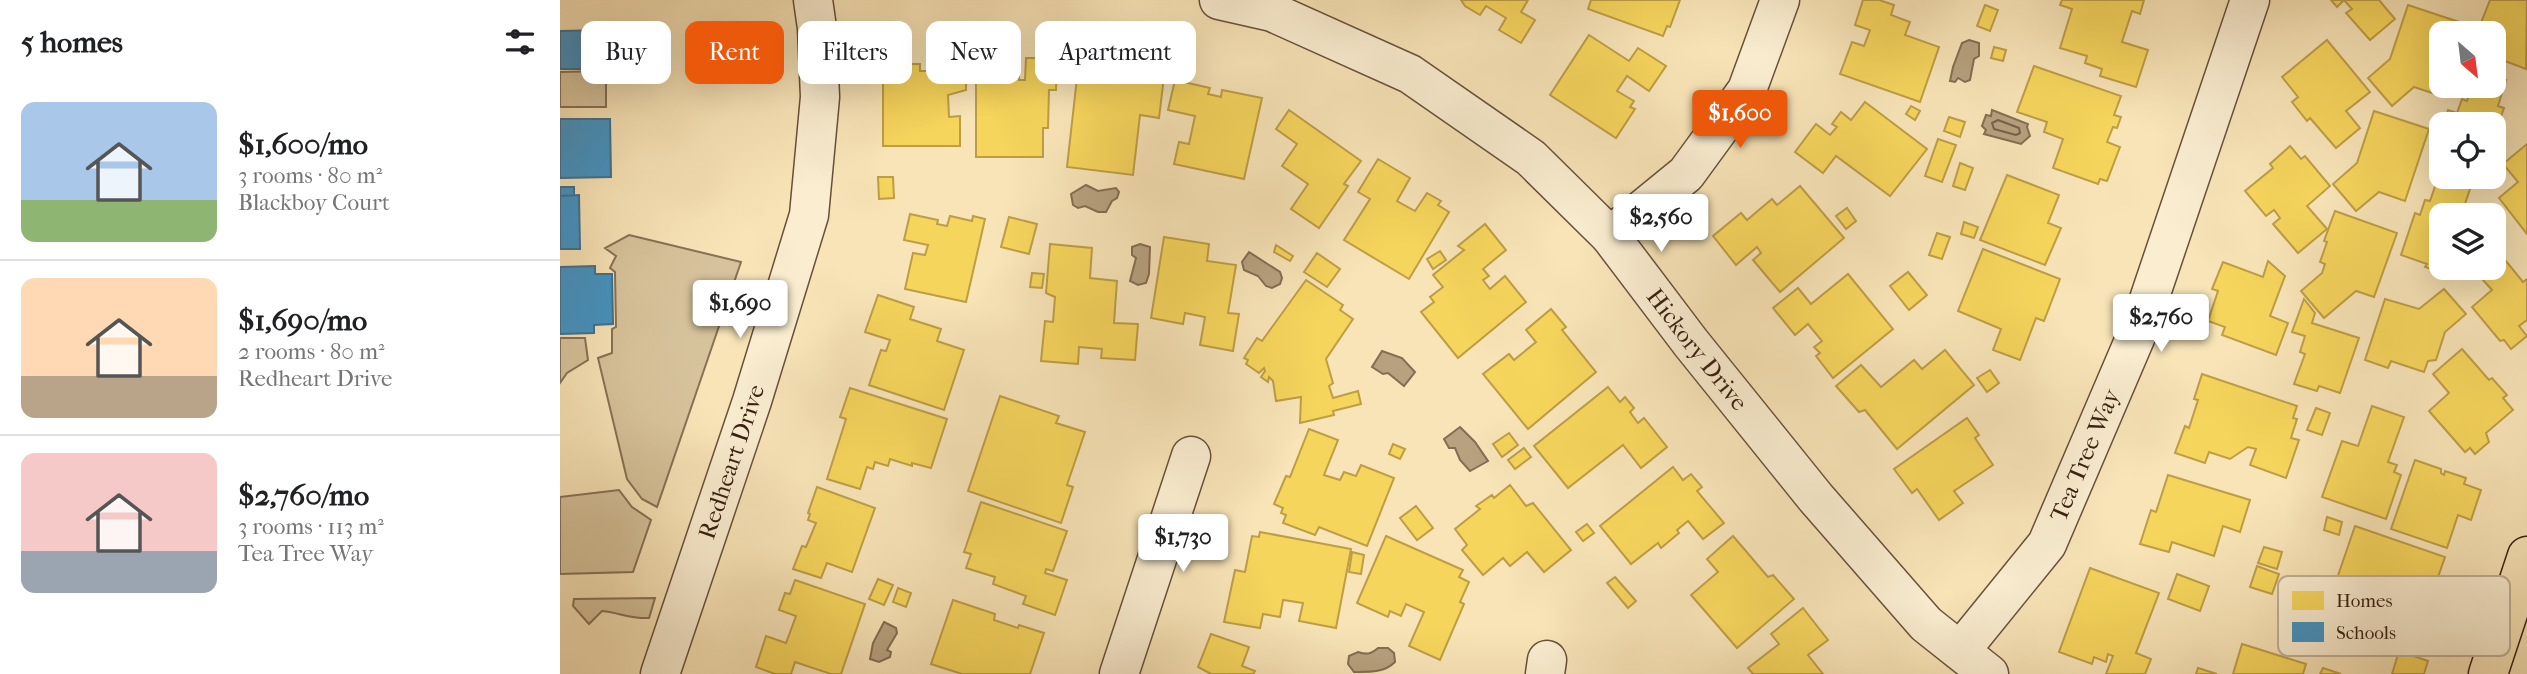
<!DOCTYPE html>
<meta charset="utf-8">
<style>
:root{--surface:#fff;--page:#f2f2f2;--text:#202124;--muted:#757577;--line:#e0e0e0;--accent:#ea580c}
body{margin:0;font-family:"IM FELL French Canon",serif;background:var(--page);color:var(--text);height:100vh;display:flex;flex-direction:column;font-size:26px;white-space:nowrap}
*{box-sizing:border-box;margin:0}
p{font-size:23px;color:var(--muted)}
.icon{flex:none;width:38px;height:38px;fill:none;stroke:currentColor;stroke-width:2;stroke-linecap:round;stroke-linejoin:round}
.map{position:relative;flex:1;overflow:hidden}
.side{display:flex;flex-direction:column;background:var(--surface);width:560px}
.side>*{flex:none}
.banner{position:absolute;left:21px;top:21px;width:665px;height:63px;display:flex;gap:14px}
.needle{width:46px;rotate:152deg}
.buttons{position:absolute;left:1869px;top:21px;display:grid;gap:14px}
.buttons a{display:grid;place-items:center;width:77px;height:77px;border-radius:14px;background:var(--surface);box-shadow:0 7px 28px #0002;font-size:35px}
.price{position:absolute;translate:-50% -60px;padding:0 16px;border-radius:7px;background:#fff;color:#222;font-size:23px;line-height:46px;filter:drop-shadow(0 2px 4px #0008)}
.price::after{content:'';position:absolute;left:50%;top:42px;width:21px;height:16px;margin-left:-10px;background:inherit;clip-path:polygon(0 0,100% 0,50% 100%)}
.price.current{background:var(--accent);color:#fff}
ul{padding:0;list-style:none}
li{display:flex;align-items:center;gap:21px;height:175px;padding:0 21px}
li+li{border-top:2px solid var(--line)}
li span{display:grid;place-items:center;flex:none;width:196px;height:140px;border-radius:14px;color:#555}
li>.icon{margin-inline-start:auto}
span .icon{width:84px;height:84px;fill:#fffc;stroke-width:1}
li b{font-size:30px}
h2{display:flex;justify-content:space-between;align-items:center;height:84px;padding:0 21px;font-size:30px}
.tag{padding:0 24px;border-radius:14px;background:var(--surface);box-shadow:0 7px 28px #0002;font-size:24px;line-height:63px}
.tag.current{background:var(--accent);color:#fff}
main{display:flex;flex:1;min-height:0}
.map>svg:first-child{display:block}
</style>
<main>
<section class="side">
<h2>5 homes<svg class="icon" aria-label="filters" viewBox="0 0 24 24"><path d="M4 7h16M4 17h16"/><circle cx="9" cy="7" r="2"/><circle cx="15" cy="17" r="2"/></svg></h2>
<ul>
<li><span style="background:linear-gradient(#a9c7e8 70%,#8fb573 0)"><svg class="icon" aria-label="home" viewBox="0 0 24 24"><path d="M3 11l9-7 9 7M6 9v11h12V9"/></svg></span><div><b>$1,600/mo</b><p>3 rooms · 80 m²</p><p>Blackboy Court</p></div></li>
<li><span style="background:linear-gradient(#ffd9b3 70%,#b9a48a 0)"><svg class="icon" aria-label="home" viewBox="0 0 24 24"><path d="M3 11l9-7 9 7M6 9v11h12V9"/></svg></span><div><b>$1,690/mo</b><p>2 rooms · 80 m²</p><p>Redheart Drive</p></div></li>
<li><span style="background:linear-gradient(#f6c9c9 70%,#9aa5b1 0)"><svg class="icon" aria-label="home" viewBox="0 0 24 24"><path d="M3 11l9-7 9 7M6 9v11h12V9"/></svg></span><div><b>$2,760/mo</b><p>3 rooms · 113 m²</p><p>Tea Tree Way</p></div></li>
</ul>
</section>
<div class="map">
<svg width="1967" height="674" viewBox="0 0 1967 674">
<rect width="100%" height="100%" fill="#f8e4b7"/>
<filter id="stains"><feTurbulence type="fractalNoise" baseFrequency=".00286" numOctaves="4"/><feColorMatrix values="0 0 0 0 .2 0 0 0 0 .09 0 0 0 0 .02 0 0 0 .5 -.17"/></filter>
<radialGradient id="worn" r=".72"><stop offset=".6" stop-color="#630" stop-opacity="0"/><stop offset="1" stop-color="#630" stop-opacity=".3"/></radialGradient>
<g fill="#d7c39b" stroke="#887156" stroke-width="2">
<polygon points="46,71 46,107 0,107 0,72"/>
<polygon points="69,235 181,262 97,507 82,499 67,479 38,358 52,353 52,329 56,327 55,272 50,268 56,256 45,248"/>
<polygon points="0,338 25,338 28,360 7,373 0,383"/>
<polygon points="59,490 72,507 91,520 73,572 0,574 0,497"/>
<path d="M95 598 89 618C70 619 61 613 42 611L29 624 13 606 14 599Z"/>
</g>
<g fill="#b7a17f" stroke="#846d53" stroke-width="2">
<polygon points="1409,40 1419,43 1419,56 1414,59 1410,80 1405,82 1398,78 1395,82 1390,81 1393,67 1402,43"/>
<polygon points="1432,110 1468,124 1467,127 1470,136 1461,144 1424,134 1426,130 1422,126 1426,115 1431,116"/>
<polygon points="526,185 538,191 556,188 559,192 557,198 552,201 546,212 538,212 525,206 518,208 513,205 511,194"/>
<polygon points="580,244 590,247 589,274 586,283 578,285 570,281 576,258 572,255 572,247"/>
<polygon points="689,252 720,272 722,278 720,284 712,288 706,286 698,276 684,270 682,262"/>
<polygon points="822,351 842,358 855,372 844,386 828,373 823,374 812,367"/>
<polygon points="900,427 915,442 928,461 910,471 900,460 895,448 889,448 884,439"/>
<polygon points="324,622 336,628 337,633 327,650 331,652 330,657 319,662 310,659 313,643"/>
<path d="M818 648H828L834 653 835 662C824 673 809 672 794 672L788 664 789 656 798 652C807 655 811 654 818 648Z"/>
</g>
<g fill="#f6d55c" stroke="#bd9e46" stroke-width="2">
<polygon points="901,0 968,0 961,12 975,20 961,43 939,30 946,18 926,6 920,15 905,6"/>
<polygon points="1031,0 1120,0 1110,27 1107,26 1103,36 1028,9"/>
<polygon points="1303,0 1319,0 1334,5 1331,15 1350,22 1345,35 1379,47 1360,102 1280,74 1292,42 1304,46 1310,30 1295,25"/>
<polygon points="1502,0 1584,0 1580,14 1572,11 1562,42 1588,50 1576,87 1540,76 1542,69 1525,63 1527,56 1500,48 1512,9 1500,5"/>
<polygon points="1771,0 1819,0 1835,19 1810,40 1786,13 1792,9 1784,0 1777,7"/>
<polygon points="1930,0 1967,0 1966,69 1937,58 1939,53 1934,51 1934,33 1917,33"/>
<polygon points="1425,5 1438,10 1430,31 1417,26"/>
<polygon points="1848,5 1905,24 1902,33 1881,33 1881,86 1884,86 1881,96 1854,87 1832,106 1808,78 1830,59"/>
<polygon points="1029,35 1069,61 1078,48 1106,66 1089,91 1067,76 1057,91 1074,101 1070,107 1075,109 1056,138 990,95"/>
<polygon points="1767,40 1810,92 1786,111 1800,128 1776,148 1750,118 1747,121 1732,102 1738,97 1722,77"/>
<polygon points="1434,47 1446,50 1443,61 1431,58"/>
<polygon points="466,58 497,58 496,90 489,90 488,128 483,128 483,157 416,157 416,72 459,73 459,80 465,80"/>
<polygon points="519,60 551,64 550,72 604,77 599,118 580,115 573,175 507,167"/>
<polygon points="323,64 360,64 360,71 382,71 381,65 406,64 406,90 388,95 389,117 400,116 400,146 323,146"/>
<polygon points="1474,66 1561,96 1554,115 1561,117 1557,128 1553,127 1547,142 1560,147 1547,181 1540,179 1538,184 1493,168 1503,139 1484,132 1487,122 1457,112"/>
<polygon points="1934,76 1946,80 1938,106 1944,108 1937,128 1941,129 1936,146 1941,147 1938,155 1941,159 1939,166 1934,168 1934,124 1884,124 1888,110 1897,113 1902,99 1907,101 1912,86 1934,86"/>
<polygon points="615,80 650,88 648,94 661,97 662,90 702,98 684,179 614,164 619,142 629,144 635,116 608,110"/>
<polygon points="1305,102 1367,149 1330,196 1276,156 1263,173 1235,152 1256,124 1270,135 1277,127 1272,124 1281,112 1291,120"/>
<polygon points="1351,106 1360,111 1355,120 1346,114"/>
<polygon points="729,110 801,161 784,184 788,186 759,228 731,209 748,184 722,166 737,144 716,129"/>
<polygon points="1814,111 1869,129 1845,201 1819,192 1796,211 1773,184 1797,163"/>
<polygon points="1389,117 1405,122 1400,137 1384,131"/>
<polygon points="1881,133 1881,152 1876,150"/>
<polygon points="1378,139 1396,145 1382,182 1365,176"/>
<polygon points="1967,144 1967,234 1939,198 1958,182 1943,164"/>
<polygon points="1730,146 1741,159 1745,156 1770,186 1747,206 1767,229 1738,253 1713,224 1720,218 1714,210 1706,216 1685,191 1713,168 1710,164"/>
<polygon points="818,159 850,178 837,201 855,211 867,193 881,201 878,205 889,212 849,279 784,240 810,199 798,192"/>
<polygon points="1400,163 1413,168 1405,190 1393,186"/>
<polygon points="1880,172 1881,177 1895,177 1912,183 1902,213 1907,215 1881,215 1881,268 1901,268 1897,278 1865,267 1867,264 1841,255 1855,213 1860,215 1865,200 1870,201"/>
<polygon points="1447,175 1499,195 1488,223 1501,228 1485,265 1420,240"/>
<polygon points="318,177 333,177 334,198 319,199"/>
<polygon points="1240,186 1284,238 1220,292 1193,260 1201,253 1197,247 1176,265 1153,236 1181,213 1187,220 1212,199 1217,205"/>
<polygon points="1287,208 1296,221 1286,229 1276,216"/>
<polygon points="1775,211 1837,233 1814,297 1796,291 1764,318 1741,291 1762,273 1765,264 1760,262 1767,242 1764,241"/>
<polygon points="350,214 378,220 377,224 387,226 390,216 412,221 413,216 425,219 406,302 345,289 353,253 365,255 368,245 344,240"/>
<polygon points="449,217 477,224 469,254 441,247"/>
<polygon points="1404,222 1418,227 1414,238 1401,234"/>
<polygon points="925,224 946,250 923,269 929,276 923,280 930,289 945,276 966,302 898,358 861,312 874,302 870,297 883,287 873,275 904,250 898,246"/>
<polygon points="1377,233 1390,237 1382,259 1369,255"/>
<polygon points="604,237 649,244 647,261 676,265 668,313 679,314 673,351 640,345 645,317 625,313 623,324 591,318"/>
<polygon points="490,244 532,248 530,278 557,281 554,323 578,324 575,360 541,358 542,349 519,347 518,364 481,361 485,321 493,322 495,297 486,293"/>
<polygon points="716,245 733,256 730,261 714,252"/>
<polygon points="1423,249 1500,279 1484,321 1476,318 1460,360 1433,350 1441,329 1398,311"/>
<polygon points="1937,250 1963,282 1967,279 1967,320 1959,326 1967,336 1951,349 1944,340 1940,341 1912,307 1932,290 1914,270 1934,268 1934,253"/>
<polygon points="880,251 886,260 873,269 867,259"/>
<polygon points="757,253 780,269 767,287 744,272"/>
<polygon points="1708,261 1725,276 1710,316 1728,323 1716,355 1662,335 1665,327 1648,321 1658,291 1652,289 1663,262 1703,277"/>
<polygon points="1348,272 1367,295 1349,310 1330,286"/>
<polygon points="472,273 484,274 482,288 470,287"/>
<polygon points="1288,274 1333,329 1273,378 1256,356 1260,353 1254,347 1262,341 1248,324 1235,335 1213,308 1238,288 1251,304"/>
<polygon points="746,280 783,305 780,310 793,319 766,359 773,383 769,386 773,398 798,391 801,404 773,411 774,415 740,423 741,397 716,401 713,381 709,377 708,382 701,377 705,371 704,368 699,373 686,364 688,360 684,358 697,338 702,341"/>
<polygon points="1884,289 1906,314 1885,332 1876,360 1868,361 1864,372 1831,361 1828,368 1805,360 1825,299 1859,309"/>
<polygon points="318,295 354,307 350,319 381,329 377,341 404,350 384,410 309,385 321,350 326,351 330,340 305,332"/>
<polygon points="1744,299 1755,313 1752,323 1799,338 1780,393 1759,386 1757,391 1734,384 1745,354 1740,352 1745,336 1732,332"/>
<polygon points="991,309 1006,327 1002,330 1036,372 968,429 923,374 949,354 954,360 976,342 966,330"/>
<polygon points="1902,349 1929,380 1932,378 1947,395 1943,398 1953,410 1926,433 1929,442 1915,454 1910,448 1905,452 1869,411 1889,393 1873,374"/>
<polygon points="1385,350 1414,385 1337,449 1305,410 1299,412 1276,386 1301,365 1321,387 1354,360 1362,369"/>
<polygon points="1430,370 1439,383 1427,392 1417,378"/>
<polygon points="1642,374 1737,406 1733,418 1737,419 1731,438 1739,440 1726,478 1690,465 1696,449 1688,447 1670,459 1649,452 1645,463 1615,453 1625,426 1629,428 1638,400 1634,399"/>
<polygon points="1048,387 1060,402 1065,397 1074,408 1070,412 1078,423 1084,418 1107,447 1081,468 1063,445 1008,488 974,446"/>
<polygon points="290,388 387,419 371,468 352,463 352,466 330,459 328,466 315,462 313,469 307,467 300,489 267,479 286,419 280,417"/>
<polygon points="440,396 499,416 496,423 525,432 507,485 513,487 501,523 408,491"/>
<polygon points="1812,406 1844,417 1828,462 1837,465 1834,472 1841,475 1826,519 1762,497 1782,441 1798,446"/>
<polygon points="1756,408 1770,413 1762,435 1747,430"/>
<polygon points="1407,418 1419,435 1415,438 1433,465 1394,491 1403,503 1379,520 1357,489 1352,493 1334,469"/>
<polygon points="749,429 778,440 764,475 780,480 784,472 796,476 801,465 834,478 807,546 759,527 755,535 723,523 726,515 721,513 723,508 714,504 726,476 730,477"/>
<polygon points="949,433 958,445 942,457 933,444"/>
<polygon points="833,444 845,449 840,459 829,454"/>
<polygon points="964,448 971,457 955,469 948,460"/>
<polygon points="1855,460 1881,469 1881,473 1884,475 1885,471 1906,478 1904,484 1921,490 1911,520 1898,515 1887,548 1831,529"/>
<polygon points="1113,467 1123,480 1131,474 1142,487 1137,491 1164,523 1143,539 1128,521 1117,530 1119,533 1101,548 1098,543 1071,564 1040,526"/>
<polygon points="1608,475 1690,500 1680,532 1663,526 1654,556 1612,542 1609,552 1580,544 1591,510 1596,512"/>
<polygon points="950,485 966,506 973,503 1011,550 984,572 967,552 950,566 943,558 923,575 902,550 907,545 895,529 920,509 916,506 932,495 934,498"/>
<polygon points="257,487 315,508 292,572 267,563 261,578 233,569 242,546 246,547 256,523 248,520 250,514 248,513"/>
<polygon points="421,502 507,531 493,571 486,569 485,573 507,580 495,615 463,604 466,596 433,584 435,577 406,568 411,554 404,552"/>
<polygon points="856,506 873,528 857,540 840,518"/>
<polygon points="1767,517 1782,522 1779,535 1764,530"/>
<polygon points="1027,524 1034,533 1023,541 1016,532"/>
<polygon points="1795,526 1885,557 1871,597 1859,593 1855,604 1862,606 1850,642 1814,630 1820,609 1772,593"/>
<polygon points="700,532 791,549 776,628 739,621 743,603 723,600 720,617 703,614 700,628 664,622 675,570 685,572 692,536 699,537"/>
<polygon points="826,536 903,570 899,577 909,582 900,602 904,604 880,660 849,646 864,612 846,604 841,616 830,611 828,617 797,603"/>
<polygon points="1173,536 1208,577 1213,575 1234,599 1177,648 1131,595 1158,572 1147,559"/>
<polygon points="1704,547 1722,552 1717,569 1698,563"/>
<polygon points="792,552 804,555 801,574 789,572"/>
<polygon points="1697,566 1719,574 1712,594 1690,587"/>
<polygon points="1530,568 1599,593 1576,653 1591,659 1585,674 1546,674 1553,656 1548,654 1546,662 1534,657 1532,664 1499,652"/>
<polygon points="1617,574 1649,586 1640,611 1608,599"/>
<polygon points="1055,577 1076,601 1068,608 1047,583"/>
<polygon points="318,579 333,585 324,605 309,599"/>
<polygon points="235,580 305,604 281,674 271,674 235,662 231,674 215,674 196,667 206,636 226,643 236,616 219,610 225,593 230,594"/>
<polygon points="338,588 351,593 346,607 333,602"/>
<polygon points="393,600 435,614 434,620 458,628 459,625 484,633 470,674 402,674 371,664"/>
<polygon points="1243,608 1268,640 1248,655 1263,674 1193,674 1188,668 1219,644 1211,634"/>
<polygon points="651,634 689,647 682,666 695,671 693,674 651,674 638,667"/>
<polygon points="1682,644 1746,664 1743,674 1673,674"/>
<polygon points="1839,651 1868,661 1864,674 1832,674"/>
<polygon points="1638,668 1657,674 1636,674"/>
<polygon points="1763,668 1781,674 1760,674"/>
</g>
<g fill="#4393c3" stroke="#40708e" stroke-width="2">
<polygon points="44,30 44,69 0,69 0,31"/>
<polygon points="0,119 50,119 51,177 0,178"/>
<rect x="0" y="187" width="14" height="9"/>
<polygon points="19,195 20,249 0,249 0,196"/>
<polygon points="35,266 35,274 52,274 53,324 34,325 34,333 0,334 0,267"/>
</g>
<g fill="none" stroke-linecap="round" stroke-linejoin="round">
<polygon stroke="#786048" stroke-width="2" points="1438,120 1459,128 1460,133 1456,135 1434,129 1432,123"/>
<g stroke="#68503b" stroke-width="41">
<g id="minor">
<path id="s1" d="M659 0 712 12 850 74 971 158 1050 236 1131 343 1256 498 1366 624 1429 674"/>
<polyline points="1050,236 1126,174 1164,122 1187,90 1220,0"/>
<path id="s2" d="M1401 650 1487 544 1579 329 1690 0"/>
<path id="s3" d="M100 674 192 401 249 215 260 97 257 28 253 0"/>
<polyline points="559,674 631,456"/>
<polyline points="985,674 987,660"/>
</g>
</g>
<g stroke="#381f12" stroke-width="41">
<polyline id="major" points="1928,674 1967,556"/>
</g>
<use href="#minor" stroke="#faedd0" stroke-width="38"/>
<use href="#major" stroke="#f8e4b7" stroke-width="38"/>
</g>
<g text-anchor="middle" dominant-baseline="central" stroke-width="7" stroke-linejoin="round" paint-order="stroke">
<g font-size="24" fill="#381f12" stroke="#faedd0">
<text stroke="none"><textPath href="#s1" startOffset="607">Hickory Drive</textPath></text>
<text stroke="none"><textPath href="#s2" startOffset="233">Tea Tree Way</textPath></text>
<text stroke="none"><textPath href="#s3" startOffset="224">Redheart Drive</textPath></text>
</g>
</g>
<rect x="1718" y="576" width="232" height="80" rx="10" fill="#faedd0" stroke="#c0af97" stroke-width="2"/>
<rect x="1732" y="591" width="32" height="19" fill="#f6d55c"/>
<rect x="1732" y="622" width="32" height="20" fill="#4393c3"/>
<g font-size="19" fill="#381f12">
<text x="1776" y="607">Homes</text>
<text x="1776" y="639">Schools</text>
</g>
<rect width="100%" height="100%" filter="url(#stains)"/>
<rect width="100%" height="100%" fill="url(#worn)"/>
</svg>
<div class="buttons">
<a><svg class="needle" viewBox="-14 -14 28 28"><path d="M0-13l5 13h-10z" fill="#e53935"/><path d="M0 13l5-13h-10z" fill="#757577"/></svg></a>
<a><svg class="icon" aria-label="locate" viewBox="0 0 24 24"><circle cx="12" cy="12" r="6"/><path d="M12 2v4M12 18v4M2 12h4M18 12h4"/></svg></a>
<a><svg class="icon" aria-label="layers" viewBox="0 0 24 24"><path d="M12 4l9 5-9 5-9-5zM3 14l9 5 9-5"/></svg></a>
</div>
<b class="price current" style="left:1180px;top:150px">$1,600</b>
<b class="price" style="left:1101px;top:254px">$2,560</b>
<b class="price" style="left:180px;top:340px">$1,690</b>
<b class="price" style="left:1601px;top:354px">$2,760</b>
<b class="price" style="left:623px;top:574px">$1,730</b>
<div class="banner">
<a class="tag">Buy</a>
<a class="tag current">Rent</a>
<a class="tag">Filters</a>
<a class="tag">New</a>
<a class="tag">Apartment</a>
</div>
</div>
</main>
